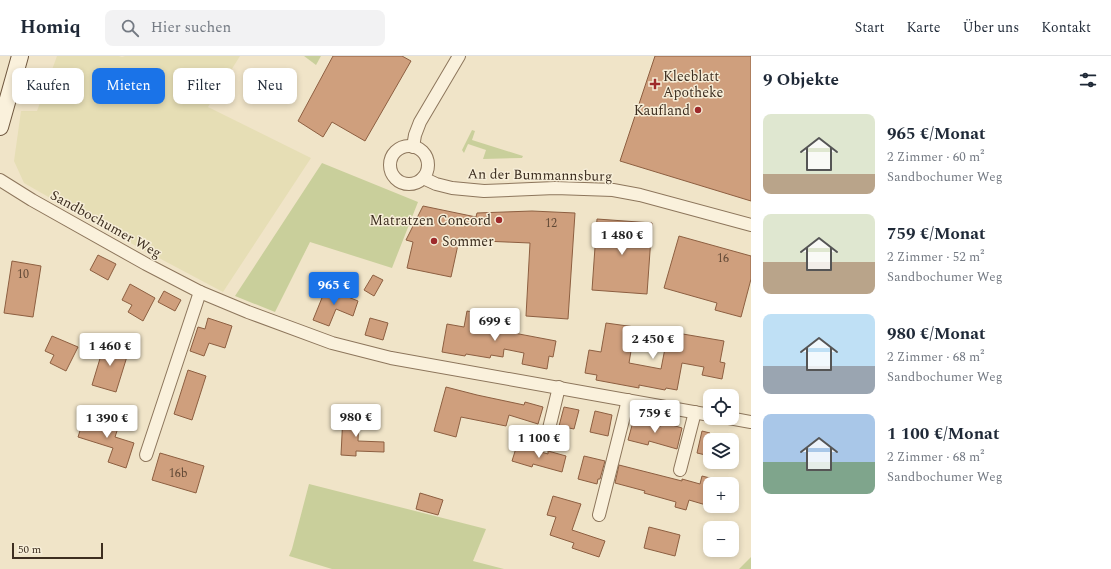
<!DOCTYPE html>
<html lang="de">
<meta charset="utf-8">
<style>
:root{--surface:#fff;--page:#f2f2f3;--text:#1f2937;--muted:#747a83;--line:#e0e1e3;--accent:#1a73e8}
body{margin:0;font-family:Spectral,serif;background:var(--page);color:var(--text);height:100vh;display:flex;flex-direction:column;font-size:15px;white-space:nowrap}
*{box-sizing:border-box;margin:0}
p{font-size:13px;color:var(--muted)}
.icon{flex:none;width:22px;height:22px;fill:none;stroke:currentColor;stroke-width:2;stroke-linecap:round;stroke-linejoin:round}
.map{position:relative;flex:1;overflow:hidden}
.drawer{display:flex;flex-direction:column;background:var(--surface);width:360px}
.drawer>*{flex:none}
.banner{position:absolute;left:12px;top:12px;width:380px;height:36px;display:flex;gap:8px}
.fabs{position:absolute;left:703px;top:333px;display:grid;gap:8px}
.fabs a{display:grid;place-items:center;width:36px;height:36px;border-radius:8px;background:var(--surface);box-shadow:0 2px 6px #0003;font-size:20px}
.scale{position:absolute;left:12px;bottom:10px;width:91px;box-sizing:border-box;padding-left:4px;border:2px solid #3d2e20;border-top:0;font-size:11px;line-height:14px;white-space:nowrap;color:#3d2e20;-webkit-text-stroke:3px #f7eed8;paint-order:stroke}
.price{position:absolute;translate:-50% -34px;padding:0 9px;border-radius:4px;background:#fff;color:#222;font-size:13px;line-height:26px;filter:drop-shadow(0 1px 2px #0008)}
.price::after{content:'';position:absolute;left:50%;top:24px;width:12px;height:9px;margin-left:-6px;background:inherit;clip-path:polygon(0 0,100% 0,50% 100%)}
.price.selected{background:var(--accent);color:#fff}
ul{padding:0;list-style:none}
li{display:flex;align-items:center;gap:12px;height:100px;padding:0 12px}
li span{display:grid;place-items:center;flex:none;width:112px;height:80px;border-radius:8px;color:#555}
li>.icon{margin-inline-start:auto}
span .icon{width:48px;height:48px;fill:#fffc;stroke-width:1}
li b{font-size:17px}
h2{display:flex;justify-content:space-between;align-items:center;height:48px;padding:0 12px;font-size:17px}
.chip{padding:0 14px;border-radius:8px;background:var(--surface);box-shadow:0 2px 6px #0003;font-size:14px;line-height:36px}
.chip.selected{background:var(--accent);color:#fff}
header{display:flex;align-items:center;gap:24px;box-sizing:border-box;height:56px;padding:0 20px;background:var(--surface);border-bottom:1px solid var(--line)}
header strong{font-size:19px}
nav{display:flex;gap:22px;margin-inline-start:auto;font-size:14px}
.search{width:280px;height:36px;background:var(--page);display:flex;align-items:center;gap:10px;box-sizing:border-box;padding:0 14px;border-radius:8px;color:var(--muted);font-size:15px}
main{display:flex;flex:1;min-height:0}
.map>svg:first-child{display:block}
</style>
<header>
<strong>Homiq</strong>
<div class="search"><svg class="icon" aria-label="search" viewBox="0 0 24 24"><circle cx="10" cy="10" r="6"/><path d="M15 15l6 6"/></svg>Hier suchen</div>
<nav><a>Start</a><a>Karte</a><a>Über uns</a><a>Kontakt</a></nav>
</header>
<main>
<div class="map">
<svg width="751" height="513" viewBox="0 0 751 513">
<rect width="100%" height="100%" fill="#f0e4c8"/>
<polygon fill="#e6deb5" points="57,0 119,0 122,1 125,0 240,0 208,51 311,102 223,236 108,175 24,127 14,105 21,55 37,55"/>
<g fill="#c9cf9b">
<polygon points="304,0 321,0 316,9"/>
<polygon points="472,74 475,75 472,84 523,100 522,102 483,103 486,94 468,88 464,97 462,94"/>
<polygon points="322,107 418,146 392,212 310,186 275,256 235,240"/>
<polygon points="309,428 486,473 473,505 504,513 332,513 289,500 292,493"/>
<polygon points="751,501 751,513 739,513"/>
</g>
<g fill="#cf9f7d" stroke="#8d5f41">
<polygon points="333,0 402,0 411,5 365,85 332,66 323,81 298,65"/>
<polygon points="655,0 751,0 751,145 620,105"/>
<polygon points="423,150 476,161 477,157 532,155 575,157 568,263 526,260 530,187 459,184 451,221 407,212 413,186 406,184"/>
<polygon points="597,163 652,167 647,238 592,234"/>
<polygon points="679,180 751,200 751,223 741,261 715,254 717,247 664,232"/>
<polygon points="98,199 116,208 108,224 90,214"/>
<polygon points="12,205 41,210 33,261 4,257"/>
<polygon points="373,219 383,224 374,240 364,234"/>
<polygon points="130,228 155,242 143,265 128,256 132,249 122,244"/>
<polygon points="326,232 358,245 353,260 336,253 329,270 313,264"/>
<polygon points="164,235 181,244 175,255 158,246"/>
<polygon points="467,255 485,259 482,271 556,285 553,301 549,300 547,313 522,308 524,297 504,293 503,301 491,299 490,302 466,298 465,300 442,296 447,268 464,271"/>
<polygon points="208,262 232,270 225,292 209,287 204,300 190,295 198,271 205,273"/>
<polygon points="370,262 388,267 383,284 365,279"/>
<polygon points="606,267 635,271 629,307 661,313 667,282 676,284 677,277 724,285 720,306 725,307 722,323 702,319 704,311 682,307 677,334 666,332 665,334 639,329 639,332 596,324 597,319 585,317 589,294 601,296"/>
<polygon points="52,280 78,291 66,315 50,307 54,299 45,295"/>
<polygon points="105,286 129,294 116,336 92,329"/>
<polygon points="188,314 206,320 192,364 174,358"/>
<polygon points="446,331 477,339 524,349 525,346 543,351 538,368 509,359 506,370 461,361 456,381 434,375"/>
<polygon points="564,351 579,354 574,373 559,370"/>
<polygon points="595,355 612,359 608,380 590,376"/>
<polygon points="85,359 119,369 115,381 134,387 126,412 108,406 113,392 78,381"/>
<polygon points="343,359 359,359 358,385 384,386 384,396 356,395 356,400 341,399"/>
<polygon points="634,362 661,370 662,366 682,372 677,393 649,385 648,389 628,384"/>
<polygon points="702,375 710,377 710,400 697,397"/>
<polygon points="517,389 548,398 548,395 566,400 562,416 533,408 532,411 512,405"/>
<polygon points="160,397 204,410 196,437 152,424"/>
<polygon points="584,400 605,405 600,423 598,423 597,428 578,423"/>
<polygon points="619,409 682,425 682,423 700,428 702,420 714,423 712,428 710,428 710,436 706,449 689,444 686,454 675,451 676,446 644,437 645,435 615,427"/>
<polygon points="420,437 443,444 438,459 416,453"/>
<polygon points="553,440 581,448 572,474 605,485 599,501 572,492 574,487 550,479 556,461 547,459"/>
<polygon points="649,471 680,479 675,500 644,492"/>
</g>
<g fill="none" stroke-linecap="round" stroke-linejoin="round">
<g stroke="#8d765c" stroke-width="14">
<g id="street">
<circle cx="409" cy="109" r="19"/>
<polyline points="413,91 415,79 420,66 459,0"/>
<polyline points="423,122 436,128 452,132 484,135 555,132 613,134 640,139 751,169"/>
<polyline points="0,124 32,144 146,208 200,236 248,256 332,287 391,302 710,359"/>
<polyline points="729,362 751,366"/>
<polyline points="546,385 559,331"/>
<polyline points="146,399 200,236"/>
<polyline points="680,414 695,356"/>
<polyline points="599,459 628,344"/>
</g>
</g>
<g stroke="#6f573f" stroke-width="18">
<polyline id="secondary" points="0,71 20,0"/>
</g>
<use href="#street" stroke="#faf1dc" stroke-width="12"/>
<use href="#secondary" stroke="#faf1dc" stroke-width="16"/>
</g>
<g fill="#9e2a2b" stroke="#f7eed8" stroke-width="1.5">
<path d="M653 22h4v4h4v4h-4v4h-4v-4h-4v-4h4z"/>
<circle cx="698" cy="54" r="4"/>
<circle cx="499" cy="164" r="4"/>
<circle cx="434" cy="185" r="4"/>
</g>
<g text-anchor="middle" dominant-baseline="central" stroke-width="3" stroke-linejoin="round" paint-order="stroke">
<g font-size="12" fill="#624a37">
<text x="551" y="167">12</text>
<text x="723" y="202">16</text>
<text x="23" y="218">10</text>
<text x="178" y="417">16b</text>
</g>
<g font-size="14" fill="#3d2e20" stroke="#f7eed8" text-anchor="start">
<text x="663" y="20">Kleeblatt<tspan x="663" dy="16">Apotheke</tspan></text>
<text x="690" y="54" text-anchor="end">Kaufland</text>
<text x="491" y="164" text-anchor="end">Matratzen Concord</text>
<text x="442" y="185">Sommer</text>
</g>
<g font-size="14" fill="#3d2e20" stroke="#f7eed8">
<text transform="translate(540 119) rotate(1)">An der Bummannsburg</text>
<text transform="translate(106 168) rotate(29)">Sandbochumer Weg</text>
</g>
</g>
</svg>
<div class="fabs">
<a><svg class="icon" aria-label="locate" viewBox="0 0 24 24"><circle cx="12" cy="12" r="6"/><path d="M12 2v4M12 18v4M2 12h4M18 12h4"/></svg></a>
<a><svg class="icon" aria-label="layers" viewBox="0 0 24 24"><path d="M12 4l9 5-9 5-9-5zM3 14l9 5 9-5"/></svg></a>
<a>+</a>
<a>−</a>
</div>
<div class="scale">50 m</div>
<b class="price" style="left:622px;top:200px">1 480 €</b>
<b class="price selected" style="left:334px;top:250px">965 €</b>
<b class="price" style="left:495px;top:286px">699 €</b>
<b class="price" style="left:653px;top:304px">2 450 €</b>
<b class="price" style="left:110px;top:311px">1 460 €</b>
<b class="price" style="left:655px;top:378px">759 €</b>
<b class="price" style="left:356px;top:382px">980 €</b>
<b class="price" style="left:107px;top:383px">1 390 €</b>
<b class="price" style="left:539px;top:403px">1 100 €</b>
<div class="banner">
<a class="chip">Kaufen</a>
<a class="chip selected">Mieten</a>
<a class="chip">Filter</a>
<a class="chip">Neu</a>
</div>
</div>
<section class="drawer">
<h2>9 Objekte<svg class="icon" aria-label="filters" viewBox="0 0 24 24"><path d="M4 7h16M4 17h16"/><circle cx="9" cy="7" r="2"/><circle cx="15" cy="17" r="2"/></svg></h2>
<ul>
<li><span style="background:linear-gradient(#dfe7d0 75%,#b9a48a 0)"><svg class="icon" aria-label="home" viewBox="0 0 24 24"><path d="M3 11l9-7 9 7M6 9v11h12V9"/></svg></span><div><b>965 €/Monat</b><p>2 Zimmer · 60 m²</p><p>Sandbochumer Weg</p></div></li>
<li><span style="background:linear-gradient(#dfe7d0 60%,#b9a48a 0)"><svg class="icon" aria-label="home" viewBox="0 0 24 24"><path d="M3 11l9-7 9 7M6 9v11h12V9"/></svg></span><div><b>759 €/Monat</b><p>2 Zimmer · 52 m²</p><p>Sandbochumer Weg</p></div></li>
<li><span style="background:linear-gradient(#bfe0f5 65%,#9aa5b1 0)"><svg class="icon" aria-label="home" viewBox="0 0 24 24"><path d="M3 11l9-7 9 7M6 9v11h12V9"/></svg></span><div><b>980 €/Monat</b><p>2 Zimmer · 68 m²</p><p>Sandbochumer Weg</p></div></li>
<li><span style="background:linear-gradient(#a9c7e8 60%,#7fa58c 0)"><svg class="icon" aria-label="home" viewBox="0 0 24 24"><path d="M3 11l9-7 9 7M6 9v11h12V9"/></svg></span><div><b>1 100 €/Monat</b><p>2 Zimmer · 68 m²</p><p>Sandbochumer Weg</p></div></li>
</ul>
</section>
</main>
